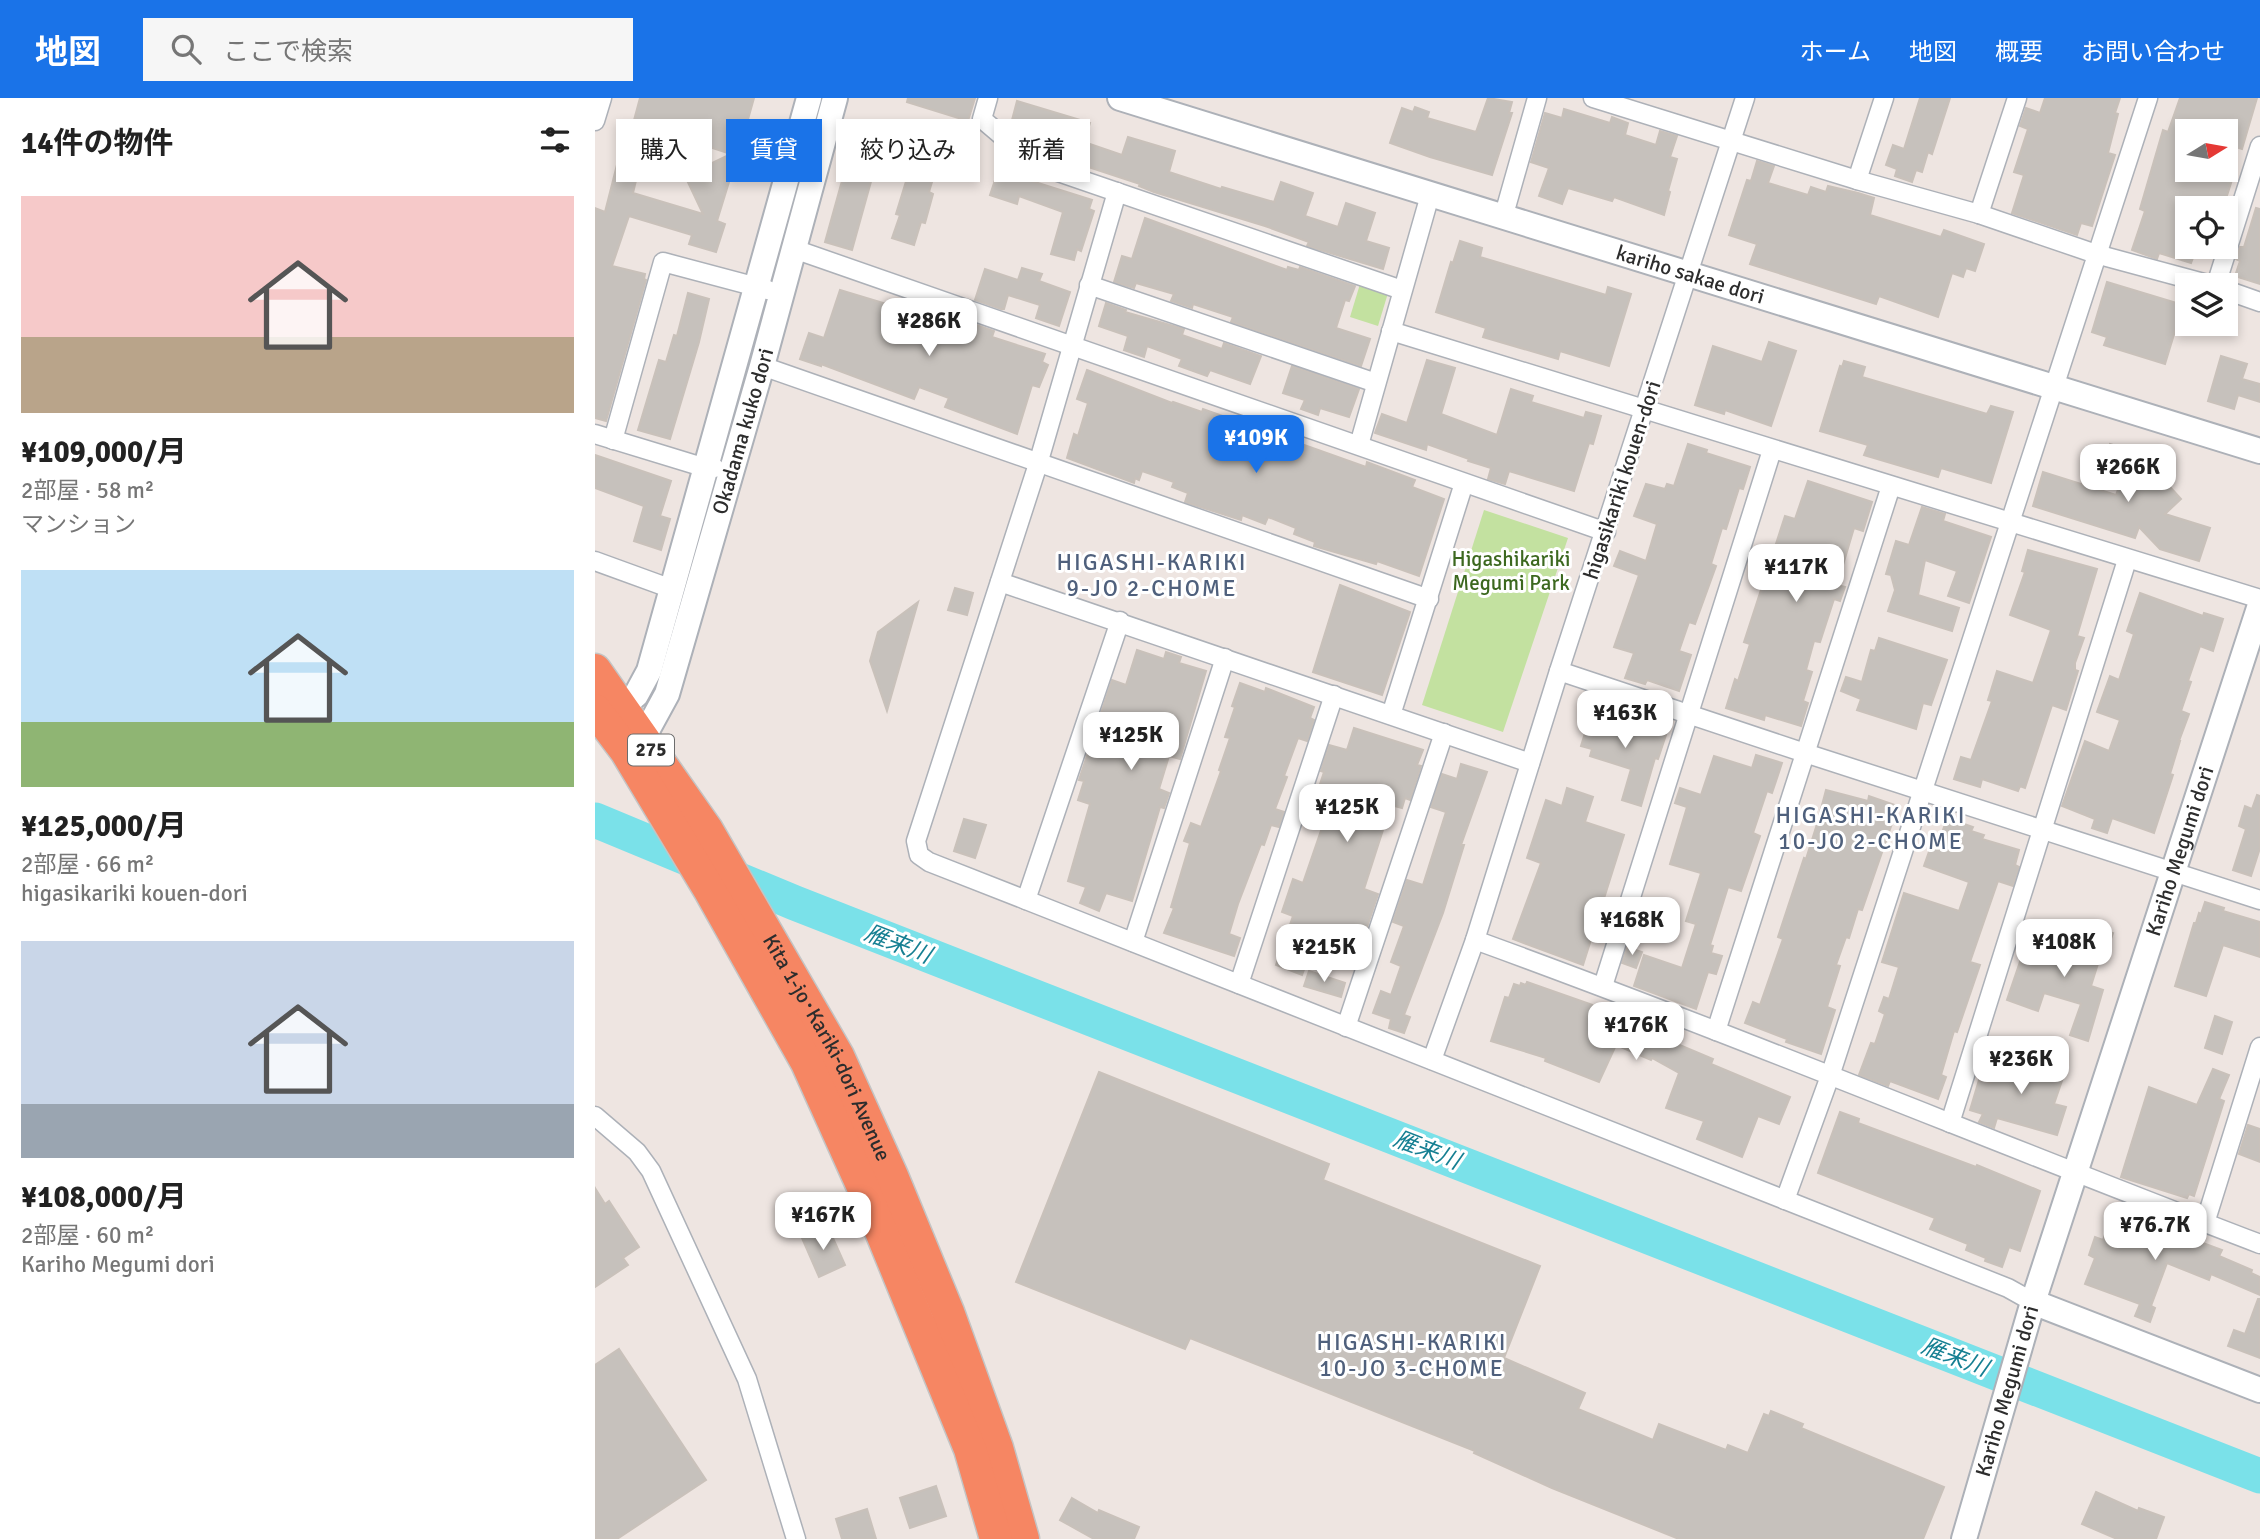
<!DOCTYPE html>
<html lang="ja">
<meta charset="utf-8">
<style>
:root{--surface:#fff;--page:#f6f6f6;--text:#222;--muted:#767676;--accent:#1a73e8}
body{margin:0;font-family:Signika,"Noto Sans JP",sans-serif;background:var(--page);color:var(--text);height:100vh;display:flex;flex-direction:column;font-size:26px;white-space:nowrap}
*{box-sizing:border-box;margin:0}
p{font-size:23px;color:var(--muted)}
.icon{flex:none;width:38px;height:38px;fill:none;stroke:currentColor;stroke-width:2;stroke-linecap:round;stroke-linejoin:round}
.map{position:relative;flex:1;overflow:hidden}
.side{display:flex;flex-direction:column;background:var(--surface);width:595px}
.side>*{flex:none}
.banner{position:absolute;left:21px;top:21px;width:665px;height:63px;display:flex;gap:14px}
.needle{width:46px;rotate:79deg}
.fabs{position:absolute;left:1580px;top:21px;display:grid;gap:14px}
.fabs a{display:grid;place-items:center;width:63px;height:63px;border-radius:0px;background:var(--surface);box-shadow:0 4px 10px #0003;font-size:35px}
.price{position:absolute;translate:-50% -60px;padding:0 16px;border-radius:14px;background:#fff;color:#222;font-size:23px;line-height:46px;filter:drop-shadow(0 2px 4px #0008)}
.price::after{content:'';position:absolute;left:50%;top:42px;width:21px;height:16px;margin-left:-10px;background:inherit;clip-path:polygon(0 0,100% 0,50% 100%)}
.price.on{background:var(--accent);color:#fff}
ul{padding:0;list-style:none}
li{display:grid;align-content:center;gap:14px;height:371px;padding:0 21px}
li span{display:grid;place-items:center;height:217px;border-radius:0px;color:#555}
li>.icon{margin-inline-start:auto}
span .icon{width:126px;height:126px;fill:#fffc;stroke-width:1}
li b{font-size:30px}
h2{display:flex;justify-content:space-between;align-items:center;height:84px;padding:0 21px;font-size:30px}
.tag{padding:0 24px;border-radius:0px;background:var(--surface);box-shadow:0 4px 10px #0003;font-size:24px;line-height:63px}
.tag.on{background:var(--accent);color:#fff}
header{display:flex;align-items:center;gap:42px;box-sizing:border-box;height:98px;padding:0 35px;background:var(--accent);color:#fff}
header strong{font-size:33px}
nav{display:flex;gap:38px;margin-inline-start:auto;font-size:24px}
.search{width:490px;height:63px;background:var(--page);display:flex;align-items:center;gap:18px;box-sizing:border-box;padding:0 24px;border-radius:0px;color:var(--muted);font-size:26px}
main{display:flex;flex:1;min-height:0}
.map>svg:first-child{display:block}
</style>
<header>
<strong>地図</strong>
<div class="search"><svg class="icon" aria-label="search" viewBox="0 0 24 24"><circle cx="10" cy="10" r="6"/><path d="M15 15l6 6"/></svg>ここで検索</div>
<nav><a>ホーム</a><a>地図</a><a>概要</a><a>お問い合わせ</a></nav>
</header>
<main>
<section class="side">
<h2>14件の物件<svg class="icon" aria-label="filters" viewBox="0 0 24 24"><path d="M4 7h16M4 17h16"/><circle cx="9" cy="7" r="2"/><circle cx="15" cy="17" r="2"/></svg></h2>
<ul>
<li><span style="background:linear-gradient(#f6c9c9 65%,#b9a48a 0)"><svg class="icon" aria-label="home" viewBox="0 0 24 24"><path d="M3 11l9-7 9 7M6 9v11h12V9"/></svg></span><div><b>¥109,000/月</b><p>2部屋 · 58 m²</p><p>マンション</p></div></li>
<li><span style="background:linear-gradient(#bfe0f5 70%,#8fb573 0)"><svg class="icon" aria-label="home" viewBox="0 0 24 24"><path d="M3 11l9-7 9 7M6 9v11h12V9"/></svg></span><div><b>¥125,000/月</b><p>2部屋 · 66 m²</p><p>higasikariki kouen-dori</p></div></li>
<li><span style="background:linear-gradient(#c9d6e8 75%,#9aa5b1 0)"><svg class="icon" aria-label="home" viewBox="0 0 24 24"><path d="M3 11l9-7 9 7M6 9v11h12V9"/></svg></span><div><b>¥108,000/月</b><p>2部屋 · 60 m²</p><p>Kariho Megumi dori</p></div></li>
</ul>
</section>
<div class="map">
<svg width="1665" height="1441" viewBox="0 0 1665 1441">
<rect width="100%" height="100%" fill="#eee5e1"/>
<g fill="#c3e1a0">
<polygon points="765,186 793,195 783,228 755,219"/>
<polygon points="889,412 973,440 908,634 827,607"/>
</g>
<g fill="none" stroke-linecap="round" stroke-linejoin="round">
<polyline stroke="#7ae1e9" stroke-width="35" points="0,722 200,805 1665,1378"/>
</g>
<g fill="#c6c1bc" stroke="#c9c1ba" stroke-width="2" fill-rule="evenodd">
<path d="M45 0H159L150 32 154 33 146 59 142 58 122 123 130 126 121 154 94 146 97 137 34 118 17 168 50 176 49 181 51 182 11 323 0 320V110L10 114 27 47 32 48ZM62 32 136 56 90 78 108 116 38 95 49 49 57 51Z"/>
<polygon points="313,0 380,0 373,23 312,4"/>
<polygon points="893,0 917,4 914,15 917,15 897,77 835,59 795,45 807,10 818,14 820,9 834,14 832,20 881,34"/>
<polygon points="1325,0 1355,0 1337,56 1333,54 1327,74 1321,72 1317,84 1300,78 1302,71 1291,67 1298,47 1309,51"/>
<polygon points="1450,0 1525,0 1520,15 1523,16 1513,55 1520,57 1497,128 1486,125 1482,137 1417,115 1429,77 1419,74 1433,31 1425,28 1431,10 1445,15"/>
<polygon points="1585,0 1662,0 1647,51 1631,46 1631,33 1592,33 1592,72 1603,72 1637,82 1628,110 1592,110 1592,149 1602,149 1596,165 1564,155 1562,161 1537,152 1550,113 1545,111 1568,32 1573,34"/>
<polygon points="422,3 495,25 489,44 527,57 533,39 580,53 574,74 626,91 627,89 679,104 686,84 718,95 710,118 743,129 751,105 780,115 771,143 794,150 788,171 712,148 714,144 670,128 559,94 544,88 545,86 445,53 452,32 417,22"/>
<polygon points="969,11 1015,25 1017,19 1033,25 1030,37 1061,47 1065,33 1082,38 1075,59 1082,61 1073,93 1075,94 1069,117 1019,99 1017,103 973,90 967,106 944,98 954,70 936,64 950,15 967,20"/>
<polygon points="255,54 282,62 257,152 230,144"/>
<polygon points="1162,63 1179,68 1173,85 1213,97 1216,89 1231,94 1233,88 1263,95 1279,100 1275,117 1346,139 1349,132 1389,146 1380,173 1371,170 1368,179 1357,175 1343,219 1284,198 1281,206 1155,166 1162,146 1134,137 1152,82 1156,83"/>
<polygon points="405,67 426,74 424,79 497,102 494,111 499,113 486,153 482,151 479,162 456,156 468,114 424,98 422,106 395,97"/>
<polygon points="313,77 337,84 334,94 338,96 330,125 326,124 319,147 297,140 305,117 301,116"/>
<polygon points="1661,110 1665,111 1665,186 1640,178 1645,163 1641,161 1645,149 1649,149"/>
<polygon points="550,120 692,172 693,169 704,172 705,169 760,188 754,203 750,202 741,230 775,241 766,268 636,224 638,219 598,206 597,210 576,203 579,196 541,185 539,190 519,184 527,158 537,161"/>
<polygon points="865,143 887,150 885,159 1011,197 1013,189 1036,196 1014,268 965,253 963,261 888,239 891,230 841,214 856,164 858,165"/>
<polygon points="427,170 447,176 444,183 475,194 464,228 441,220 445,207 413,197 409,211 406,211 380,202 390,171 423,182"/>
<polygon points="1512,184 1588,207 1570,266 1509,247 1512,239 1497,234"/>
<polygon points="245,192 308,211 310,206 371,229 373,224 399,233 397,239 450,256 447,264 453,267 444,289 437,287 422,336 350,309 354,300 324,289 319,301 226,266 226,268 205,261 214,235 229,240"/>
<polygon points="93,195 114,201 104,244 75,341 43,332 64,262 71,264 79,237 82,238"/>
<polygon points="511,205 531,212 530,214 589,231 587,237 627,251 629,245 666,258 655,286 615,272 612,278 584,268 587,261 552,248 549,259 529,252 533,238 504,228"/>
<polygon points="1174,244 1201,253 1176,328 1130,312 1129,316 1100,307 1118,248 1167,264"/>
<polygon points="1626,258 1652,266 1647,281 1665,286 1665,304 1643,297 1639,311 1613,303"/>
<polygon points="832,262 860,270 846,316 902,337 916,291 938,298 936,304 989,320 991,314 1006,318 998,346 994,345 979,393 914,373 910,386 893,381 896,370 873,363 874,361 832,346 831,352 780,335 787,316 812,325"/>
<polygon points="1249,263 1270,269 1267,279 1392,316 1396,308 1418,314 1396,385 1346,370 1343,379 1269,357 1273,347 1225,333 1245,268 1247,269"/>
<polygon points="697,268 764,291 754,319 725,310 723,317 706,311 710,302 688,295"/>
<polygon points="492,272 577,305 578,304 607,314 608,311 771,369 772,364 820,382 817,389 849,401 824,478 782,463 781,466 719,448 720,444 699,436 701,430 673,419 670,426 647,417 646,422 590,404 593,395 577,389 579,384 547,373 544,382 540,380 539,385 472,360 479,336 483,338 493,305 482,301"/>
<polygon points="1093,346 1112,352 1111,355 1155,369 1148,391 1144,390 1131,431 1127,430 1116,466 1121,468 1100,526 1094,524 1084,553 1096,557 1084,593 1052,582 1050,586 1030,580 1039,555 1019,549 1044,477 1019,468 1025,453 1051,463 1062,426 1039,418 1051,386 1070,391 1072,386 1079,388"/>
<polygon points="1515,346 1536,353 1537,349 1571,359 1565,378 1586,401 1570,416 1615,430 1604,463 1565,451 1544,429 1540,440 1438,408 1448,374 1521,397 1531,369 1510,362"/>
<polygon points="0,357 76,383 65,418 75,421 66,452 39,443 49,408 0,390"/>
<polygon points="1213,383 1277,404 1268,433 1259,430 1242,487 1250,489 1245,503 1239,501 1225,544 1219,543 1211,572 1217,574 1208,603 1213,605 1206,628 1170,617 1169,622 1131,610 1140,581 1143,583 1155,546 1149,544 1190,418 1200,421"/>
<polygon points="1327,409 1350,416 1348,423 1396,439 1374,505 1353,498 1362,473 1330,462 1323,497 1364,510 1357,533 1293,513 1300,492 1296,477 1291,476 1301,443 1314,447"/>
<polygon points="1433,452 1502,471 1482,538 1489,540 1480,565 1480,572 1483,573 1471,612 1457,607 1430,690 1425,688 1423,693 1387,681 1385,689 1359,681 1366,659 1376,662 1397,603 1393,602 1402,573 1438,585 1456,532 1415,517 1430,474 1427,473"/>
<polygon points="745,487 815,514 787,597 718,574"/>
<polygon points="360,490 378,495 372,517 353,512"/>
<polygon points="1545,495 1608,518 1609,515 1628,521 1618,553 1605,548 1593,583 1596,584 1586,613 1594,616 1584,643 1585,643 1575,676 1578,677 1559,735 1517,720 1512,735 1497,730 1500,721 1467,708 1490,643 1514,653 1525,622 1502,614 1515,578 1524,582 1539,536 1532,533"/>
<polygon points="323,504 292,613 275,563 283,534"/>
<polygon points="1284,540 1352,562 1336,607 1328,605 1321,631 1262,612 1266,601 1246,593 1251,579 1267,584 1276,552 1280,553"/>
<polygon points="542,552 569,561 571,554 586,559 584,565 611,573 585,661 574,658 564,691 574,695 569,710 565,709 537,803 511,795 504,813 485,805 491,789 473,783 495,706 483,702 489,683 484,682 517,582 531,587"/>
<polygon points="645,585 670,594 671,590 719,609 715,620 719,622 712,643 703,640 689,678 692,679 680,711 689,714 684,729 676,727 669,747 666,746 643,806 634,836 645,840 639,858 569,835 579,810 576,809 595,745 589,743 596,725 606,729 626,673 624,672 635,640 630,639 640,609 637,608"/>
<polygon points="997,612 1071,637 1063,661 1060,660 1046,708 1027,702 1036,671 995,658 997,651 986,648"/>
<polygon points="759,630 828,652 822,667 826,668 815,702 810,700 807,710 796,707 769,791 783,796 764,853 721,839 707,877 681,867 698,818 687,814 698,781 708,785 731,718 716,713 729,674 726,673 734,647 752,652"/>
<polygon points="1161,657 1187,665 1177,695 1172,693 1158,735 1165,738 1146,793 1133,789 1115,847 1118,848 1116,855 1127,858 1121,876 1113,874 1101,911 1039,888 1049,857 1087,870 1101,826 1091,823 1106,775 1075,766 1092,709 1080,705 1085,690 1106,697 1119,658 1157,670"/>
<polygon points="866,666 892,674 866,747 869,747 848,815 809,917 815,919 809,935 794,930 796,921 778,915 786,893 796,897 806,868 796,864 809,828 798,824 812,782 828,787 851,714 836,709 847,676 862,681"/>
<polygon points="972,690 998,699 990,724 1029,737 988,867 918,841 946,765 932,760 951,702 967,708"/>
<polygon points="1231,692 1273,703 1274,698 1303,708 1267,812 1263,811 1254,840 1251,839 1241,867 1245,868 1232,909 1240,912 1226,956 1191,944 1192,941 1150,925 1158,904 1165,907 1188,841 1183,839 1209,760 1211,761 1222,726"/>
<polygon points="1662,697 1665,698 1665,750 1656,778 1638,772 1651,731 1644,728 1650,708 1657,711"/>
<polygon points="1352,720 1378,729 1376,733 1389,737 1387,741 1424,752 1420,767 1424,769 1418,788 1403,783 1375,864 1385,867 1362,934 1359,933 1346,977 1351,979 1343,1001 1295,983 1293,988 1264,977 1276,945 1280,946 1290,916 1284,913 1289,899 1294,901 1304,869 1287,864 1309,795 1364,813 1374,784 1329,768 1336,748 1342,750"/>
<polygon points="369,721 391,727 380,760 359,753"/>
<polygon points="1610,804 1629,810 1628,813 1665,824 1665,859 1628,847 1611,898 1580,888 1599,825 1601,825 1604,815 1606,816"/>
<polygon points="1492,826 1518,835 1510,858 1506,856 1496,888 1508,892 1493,943 1475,937 1486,906 1449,895 1443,913 1412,902 1430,849 1479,865"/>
<polygon points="1032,849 1047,854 1041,870 1027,865"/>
<polygon points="714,873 750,885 746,899 709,888"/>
<polygon points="932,884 998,907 997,910 1118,961 1116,966 1195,999 1184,1026 1163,1018 1147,1059 1102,1041 1109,1023 1071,1010 1084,975 1057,960 1056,962 1021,947 1004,984 950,963 951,960 896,943 910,899 914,900 919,886 925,888 926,885 931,887"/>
<polygon points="1620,918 1637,924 1627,956 1610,950"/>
<polygon points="1405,956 1470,974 1459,1006 1471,1009 1462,1037 1402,1020 1399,1030 1384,1024 1388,1016 1375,1012 1384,982 1396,985"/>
<polygon points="1618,971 1634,977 1624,1001 1629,1003 1599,1098 1594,1096 1592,1100 1526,1079 1554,989 1602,1007"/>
<polygon points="504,974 734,1066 728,1082 945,1168 909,1260 990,1295 983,1311 1058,1342 1064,1326 1131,1352 1133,1347 1153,1355 1169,1316 1174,1318 1176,1313 1208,1326 1206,1330 1349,1389 1328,1441 1084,1441 957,1390 879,1355 880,1353 595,1240 590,1251 421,1184"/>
<polygon points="1245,1014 1264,1021 1263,1025 1381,1069 1382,1067 1445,1093 1425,1153 1414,1149 1407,1169 1390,1163 1391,1160 1371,1152 1373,1146 1335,1131 1340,1120 1223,1075"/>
<polygon points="1653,1027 1665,1031 1665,1064 1644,1056"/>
<polygon points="0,1090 10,1106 14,1103 44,1149 28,1160 33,1167 0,1189"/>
<polygon points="1528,1111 1563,1124 1562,1128 1627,1152 1624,1158 1657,1172 1656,1175 1665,1179 1665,1197 1616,1176 1614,1182 1572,1165 1556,1208 1560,1210 1555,1224 1540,1218 1545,1206 1490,1186 1500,1160 1494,1157 1500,1139 1508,1142 1513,1130 1520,1133"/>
<polygon points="233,1129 250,1167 224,1179 207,1140"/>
<polygon points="1663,1201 1665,1201 1665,1260 1633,1248 1639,1232 1650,1236"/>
<polygon points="24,1251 111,1382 22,1441 0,1441 0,1267"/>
<polygon points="341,1388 351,1418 315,1430 305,1400"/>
<polygon points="1501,1394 1543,1413 1544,1410 1569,1419 1561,1441 1522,1441 1487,1426"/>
<polygon points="477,1400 503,1415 504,1412 544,1429 539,1441 499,1441 465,1422"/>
<polygon points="272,1411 281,1441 247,1441 241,1421"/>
</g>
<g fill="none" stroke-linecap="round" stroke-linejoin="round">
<g stroke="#adb1b8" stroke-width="21">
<g id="street">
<polyline points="393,0 387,21 440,66 807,192"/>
<polyline points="998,0 1262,82 1384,116 1501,156 1616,187"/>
<polyline points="0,23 7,0"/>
<polyline points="1262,82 1289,0"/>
<polyline points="522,94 443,366 321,743 324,757 334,764 431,802 1413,1190 1438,1204"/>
<polyline points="1384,116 1422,0"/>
<polyline points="908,120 942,0"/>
<polyline points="199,151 1011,434"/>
<polyline points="494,187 781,285"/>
<polyline points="1621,187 1665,48"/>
<polyline points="1631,192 1665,204"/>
<polyline points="796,233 1665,501"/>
<polyline points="167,268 834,501"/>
<polyline points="0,336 111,370 120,370"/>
<polyline points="18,342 68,164 173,192"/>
<polyline points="764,347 835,97"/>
<polyline points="0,463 77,491"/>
<polyline points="405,484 935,665"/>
<polyline points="964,573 1210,655 1665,802"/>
<polyline points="796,617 869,385"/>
<polyline points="431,802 525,523"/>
<path d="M880 842C1144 938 1403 1046 1665 1146"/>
<polyline points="538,844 630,560"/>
<polyline points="644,886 739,597"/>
<polyline points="1008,888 1177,352"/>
<polyline points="751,929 849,635"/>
<polyline points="1121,933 1296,388"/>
<polyline points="837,962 880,842 964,573 1150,0"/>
<polyline points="0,1018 42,1054 56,1073 152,1281 201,1441"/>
<polyline points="1355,1025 1532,462"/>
<polyline points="1190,1102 1235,978 1553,0"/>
<polyline points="1610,1125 1665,949"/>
</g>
</g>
<g stroke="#adb1b8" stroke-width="28">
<g id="secondary">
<path id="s1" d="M525 0 1665 353"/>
<polyline points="12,621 41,597 54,573 214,0"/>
<path id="s2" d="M35 650 48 640 72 596 167 268 240 0"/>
<polyline points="1438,1204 1665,1292"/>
<path id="s3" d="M1369 1441 1438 1204 1665 507"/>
</g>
</g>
<g stroke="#c4c4c4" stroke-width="35">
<g id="highway">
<path id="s4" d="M0 572 112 732 243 958 297 1078 353 1214 402 1350 428 1441"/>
<polyline points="0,612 31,653 114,791 212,965 267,1087 375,1351 401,1441"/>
</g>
</g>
<use href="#street" stroke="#fff" stroke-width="18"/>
<use href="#secondary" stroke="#fff" stroke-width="24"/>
<use href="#highway" stroke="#f68663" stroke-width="32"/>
</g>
<g text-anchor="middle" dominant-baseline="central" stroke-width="6" stroke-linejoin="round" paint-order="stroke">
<rect fill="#fff" stroke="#6c6c6c" stroke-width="2" x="33" y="636.5" width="46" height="31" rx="5"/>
<g font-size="19" font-weight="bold" fill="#2d2d2d">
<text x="56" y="652">275</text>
</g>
<g font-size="21" fill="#2d2d2d" stroke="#fff">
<text stroke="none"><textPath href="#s1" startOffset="597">kariho sakae dori</textPath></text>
<text stroke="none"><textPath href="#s2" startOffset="340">Okadama kuko dori</textPath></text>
<text transform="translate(1027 382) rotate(-72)">higasikariki kouen-dori</text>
<text stroke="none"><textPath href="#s3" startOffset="721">Kariho Megumi dori</textPath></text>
<text stroke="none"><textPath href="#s4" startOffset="444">Kita 1-jo･Kariki-dori Avenue</textPath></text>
<text stroke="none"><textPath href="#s3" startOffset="154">Kariho Megumi dori</textPath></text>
</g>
<g font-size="21" fill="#3c681f" stroke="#fff">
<text x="916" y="461">Higashikariki<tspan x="916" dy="24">Megumi Park</tspan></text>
</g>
<g font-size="23" letter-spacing="2" fill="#4f607c" stroke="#fff">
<text x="557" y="464">HIGASHI-KARIKI<tspan x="557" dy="26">9-JO 2-CHOME</tspan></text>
<text x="1276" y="717">HIGASHI-KARIKI<tspan x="1276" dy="26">10-JO 2-CHOME</tspan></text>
<text x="817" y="1244">HIGASHI-KARIKI<tspan x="817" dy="26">10-JO 3-CHOME</tspan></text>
</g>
<g font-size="23" font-style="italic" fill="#157f92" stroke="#fff">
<text transform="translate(303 846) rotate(21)">雁来川</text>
<text transform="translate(832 1052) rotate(21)">雁来川</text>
<text transform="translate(1360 1259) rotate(21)">雁来川</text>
</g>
</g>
</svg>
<div class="fabs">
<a><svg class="needle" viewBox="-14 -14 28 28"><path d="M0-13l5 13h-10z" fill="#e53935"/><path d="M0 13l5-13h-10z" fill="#767676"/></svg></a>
<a><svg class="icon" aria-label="locate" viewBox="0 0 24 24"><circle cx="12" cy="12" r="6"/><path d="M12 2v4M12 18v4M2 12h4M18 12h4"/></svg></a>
<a><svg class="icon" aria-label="layers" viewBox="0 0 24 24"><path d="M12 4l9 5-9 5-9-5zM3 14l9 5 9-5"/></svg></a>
</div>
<b class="price" style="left:334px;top:260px">¥286K</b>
<b class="price on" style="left:661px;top:377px">¥109K</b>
<b class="price" style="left:1533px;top:406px">¥266K</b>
<b class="price" style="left:1201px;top:506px">¥117K</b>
<b class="price" style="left:1030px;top:652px">¥163K</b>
<b class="price" style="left:536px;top:674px">¥125K</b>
<b class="price" style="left:752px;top:746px">¥125K</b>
<b class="price" style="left:1037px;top:859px">¥168K</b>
<b class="price" style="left:1469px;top:881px">¥108K</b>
<b class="price" style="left:729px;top:886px">¥215K</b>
<b class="price" style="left:1041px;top:964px">¥176K</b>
<b class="price" style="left:1426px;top:998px">¥236K</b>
<b class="price" style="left:228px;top:1154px">¥167K</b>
<b class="price" style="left:1560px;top:1164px">¥76.7K</b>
<div class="banner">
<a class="tag">購入</a>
<a class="tag on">賃貸</a>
<a class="tag">絞り込み</a>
<a class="tag">新着</a>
</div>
</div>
</main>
